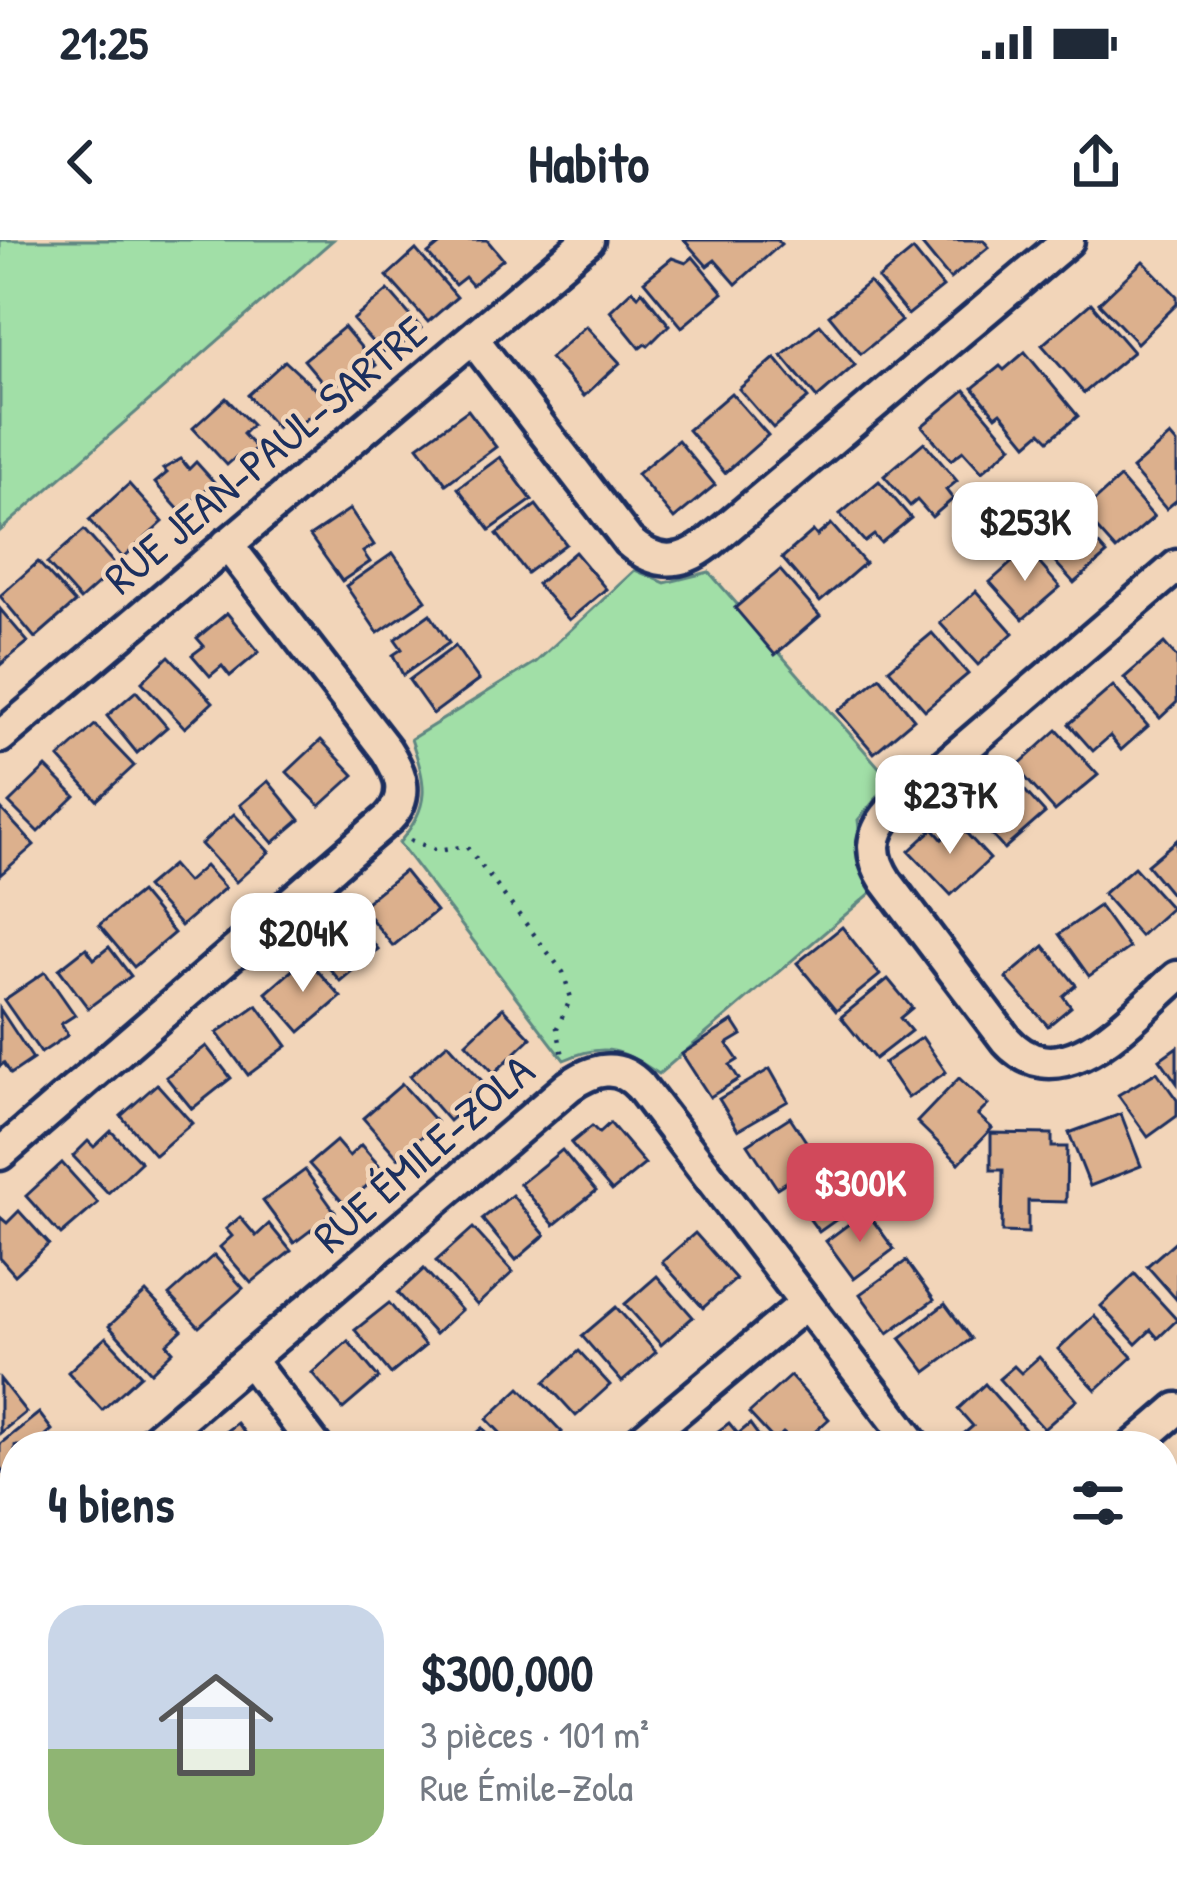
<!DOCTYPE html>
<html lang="fr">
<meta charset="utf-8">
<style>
:root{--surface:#fff;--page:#f2f2f3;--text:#1f2937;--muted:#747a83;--line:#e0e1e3;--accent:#d1495b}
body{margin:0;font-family:"Patrick Hand",sans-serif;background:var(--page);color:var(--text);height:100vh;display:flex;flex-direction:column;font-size:45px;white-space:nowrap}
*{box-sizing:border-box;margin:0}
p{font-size:39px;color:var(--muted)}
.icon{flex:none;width:66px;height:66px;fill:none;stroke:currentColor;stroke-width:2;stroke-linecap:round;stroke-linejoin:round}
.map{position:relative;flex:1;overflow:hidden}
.panel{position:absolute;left:0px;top:1191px;width:1179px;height:468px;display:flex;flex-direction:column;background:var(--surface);border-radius:48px 48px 0 0;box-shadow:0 6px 18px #0003}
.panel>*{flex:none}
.price{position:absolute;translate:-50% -102px;padding:0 27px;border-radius:24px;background:#fff;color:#222;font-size:39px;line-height:78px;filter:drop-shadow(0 3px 6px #0008)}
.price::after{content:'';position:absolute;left:50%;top:72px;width:36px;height:27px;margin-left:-18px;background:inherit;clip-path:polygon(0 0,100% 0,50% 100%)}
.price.active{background:var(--accent);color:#fff}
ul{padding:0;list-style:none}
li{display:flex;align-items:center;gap:36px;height:300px;padding:0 48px}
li+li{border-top:3px solid var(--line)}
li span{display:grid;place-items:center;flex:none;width:336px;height:240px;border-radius:36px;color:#555}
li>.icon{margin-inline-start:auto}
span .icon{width:144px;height:144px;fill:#fffc;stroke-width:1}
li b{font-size:51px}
h2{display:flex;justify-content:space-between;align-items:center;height:144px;padding:0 48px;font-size:51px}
.status{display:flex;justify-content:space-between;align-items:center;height:84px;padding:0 60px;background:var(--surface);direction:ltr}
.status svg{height:33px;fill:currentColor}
header{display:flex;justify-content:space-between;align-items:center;height:156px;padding:0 48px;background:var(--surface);font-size:54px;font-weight:700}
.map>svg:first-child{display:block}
</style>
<div class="status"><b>21:25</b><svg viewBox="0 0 49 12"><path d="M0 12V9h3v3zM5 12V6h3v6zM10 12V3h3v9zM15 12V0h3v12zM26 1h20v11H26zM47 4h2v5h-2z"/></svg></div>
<header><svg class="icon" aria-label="back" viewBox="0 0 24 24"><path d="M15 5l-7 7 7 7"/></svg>Habito<svg class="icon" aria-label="share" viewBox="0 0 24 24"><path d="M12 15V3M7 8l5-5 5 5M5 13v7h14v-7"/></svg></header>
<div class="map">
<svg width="1177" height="1659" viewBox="0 0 1177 1659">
<rect width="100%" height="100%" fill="#f2d5b9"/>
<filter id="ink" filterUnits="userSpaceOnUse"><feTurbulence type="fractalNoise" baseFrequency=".00833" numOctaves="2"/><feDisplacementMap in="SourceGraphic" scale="24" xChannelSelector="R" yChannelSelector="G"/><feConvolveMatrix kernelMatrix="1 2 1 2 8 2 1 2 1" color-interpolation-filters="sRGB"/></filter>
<g filter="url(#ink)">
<g fill="#a1dfa7" stroke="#5e8782" stroke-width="3">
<polygon points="0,0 333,0 0,291"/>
<path d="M635 330 665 343 709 332 891 541 858 580 865 636 872 652 659 834C622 810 606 801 564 820L399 603C431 564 427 546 411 499L536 422Z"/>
</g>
<g fill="#dcb08d" stroke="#1b2f5e" stroke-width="3">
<polygon points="445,0 487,0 503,19 472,45 465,37 455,45 428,14"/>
<polygon points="684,0 777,0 781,4 736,44 715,20 707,26"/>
<polygon points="918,0 983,0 989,7 950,39"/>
<polygon points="416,10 457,57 428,82 387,36"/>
<polygon points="913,10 943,47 908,75 878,39"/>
<polygon points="693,17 723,53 682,87 644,41 672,18 686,23"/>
<polygon points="1143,21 1177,56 1177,64 1137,103 1099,63"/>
<polygon points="869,42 901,81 861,114 829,75"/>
<polygon points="388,50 421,88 400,106 395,101 382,113 353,80"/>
<polygon points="632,50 638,56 642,51 669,85 648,106 645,104 640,108 610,71"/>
<polygon points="1091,63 1133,112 1084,153 1042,105"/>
<polygon points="820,84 855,125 817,158 782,116"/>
<polygon points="586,86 620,123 584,156 550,118"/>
<polygon points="344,87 376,125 347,149 341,141 330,151 304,120"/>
<polygon points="1025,112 1078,176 1049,200 1041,192 1027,204 1001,172 996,176 973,148 1000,126 1004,130"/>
<polygon points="775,118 808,158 773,188 739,149"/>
<polygon points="285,121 329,162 292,190 284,182 277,188 248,155"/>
<polygon points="965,150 1012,206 982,232 963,211 951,220 922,186"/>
<polygon points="731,153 768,195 725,233 688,190"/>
<polygon points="226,158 252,185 243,194 256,208 241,222 236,217 227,225 193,188"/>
<polygon points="468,170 496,207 446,244 418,206"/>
<polygon points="1170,196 1177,204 1177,260 1166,269 1132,229"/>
<polygon points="678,200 715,245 674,279 637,234"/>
<polygon points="924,202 957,241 946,250 953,259 932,277 917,260 910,266 884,236"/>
<polygon points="500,217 532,260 490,290 458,248"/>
<polygon points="181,219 189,229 196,222 214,242 181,272 155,243 167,233 163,229"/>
<polygon points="1120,238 1154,277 1116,310 1082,272"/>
<polygon points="879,241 911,278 881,303 874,295 865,302 840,274"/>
<polygon points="129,244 163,282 123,318 89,280"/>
<polygon points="536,265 566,304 527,333 497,294"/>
<polygon points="350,269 374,305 363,312 370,322 342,341 310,296"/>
<polygon points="1072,275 1107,314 1074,343 1039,304"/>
<polygon points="831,284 865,323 820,362 782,318 813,291 817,296"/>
<polygon points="84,290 117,327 80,360 47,323"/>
<polygon points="1027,309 1060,347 1023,379 990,342"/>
<polygon points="575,312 606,349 569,380 537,344"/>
<polygon points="393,313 426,360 378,393 346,346"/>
<polygon points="38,322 75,363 35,398 0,356"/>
<polygon points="780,330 820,376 775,415 735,368"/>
<polygon points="976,351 1013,393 978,425 940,383"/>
<polygon points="0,369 28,402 0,425"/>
<polygon points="227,373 259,412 230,436 222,426 210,436 192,415 204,406 197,398"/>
<polygon points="430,374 449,403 403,435 393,415 402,409 395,399"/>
<polygon points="932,393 968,434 925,470 889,429"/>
<polygon points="1164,403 1177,418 1177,462 1160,478 1124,438"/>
<polygon points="455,406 479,440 433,474 409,440"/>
<polygon points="169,416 213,462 185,488 142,442"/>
<polygon points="880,437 914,479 874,513 838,471"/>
<polygon points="1113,446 1148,486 1121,510 1110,496 1093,511 1069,484"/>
<polygon points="136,451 167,487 137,513 107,476"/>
<polygon points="95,485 134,526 97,560 59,518"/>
<polygon points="1057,490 1098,535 1055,571 1016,527"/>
<polygon points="321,500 354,535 320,566 287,532"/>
<polygon points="46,527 75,556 38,592 9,563"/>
<polygon points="1010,534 1045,573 1004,609 969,570"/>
<polygon points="268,541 300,580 273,603 240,565"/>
<polygon points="0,568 34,605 0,635"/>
<polygon points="234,574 269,612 236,642 201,604"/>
<polygon points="958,584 990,619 951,655 909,611 933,589 942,599"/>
<polygon points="1177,600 1177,661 1147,625"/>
<polygon points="172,625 187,642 205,626 225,648 181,686 146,647"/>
<polygon points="1134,627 1171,668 1140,696 1103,654"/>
<polygon points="404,631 436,671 393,706 361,666"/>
<polygon points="140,652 174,693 134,727 99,685"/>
<polygon points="1099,666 1129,708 1089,736 1059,694"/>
<polygon points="352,677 378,709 340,741 319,716 331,707 324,699"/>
<polygon points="842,687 880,735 836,771 797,723"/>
<polygon points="1044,706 1076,745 1063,756 1071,767 1048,786 1006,738"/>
<polygon points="109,707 131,736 88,768 59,729 86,708 94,719"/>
<polygon points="306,718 341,757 300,792 266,753"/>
<polygon points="45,732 75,775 61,784 68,795 41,813 4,760"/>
<polygon points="888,739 912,768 900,778 911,791 875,819 841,777"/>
<polygon points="257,765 287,806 248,835 217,793"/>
<polygon points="503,768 531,798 494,833 466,803"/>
<polygon points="0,769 33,819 11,834 4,823 0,826"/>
<polygon points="733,781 742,795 727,804 738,820 730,825 739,839 710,857 682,814"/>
<polygon points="922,797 946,832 908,858 884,823"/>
<polygon points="448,803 482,841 468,854 473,860 449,881 410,836"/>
<polygon points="206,806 231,838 192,869 166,837"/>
<polygon points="1177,807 1177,843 1160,819"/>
<polygon points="770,829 788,861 738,890 719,859"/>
<polygon points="1157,832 1177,860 1177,876 1148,897 1118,855"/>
<polygon points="959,838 988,865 978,875 992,888 959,923 917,882"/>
<polygon points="157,844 192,883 155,915 121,876"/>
<polygon points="402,844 437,883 398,918 363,878"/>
<polygon points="1121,874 1141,926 1090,946 1069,893"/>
<polygon points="790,877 819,921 777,948 748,904"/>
<polygon points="610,883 645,924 612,951 571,903 592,886 599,893"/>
<polygon points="111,891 141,922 108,953 73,916 88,901 94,907"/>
<polygon points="991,893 1052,894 1052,907 1067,907 1066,962 1028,961 1028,993 1002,992 1003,930 991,930"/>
<polygon points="336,901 349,916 361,905 384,931 345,965 309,924"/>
<polygon points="562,910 596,951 554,985 520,944"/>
<polygon points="62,923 98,963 61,995 26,956"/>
<polygon points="830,927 857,965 819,992 792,955"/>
<polygon points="305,930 335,972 294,1003 263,961"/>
<polygon points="512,955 545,995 516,1020 482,979"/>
<polygon points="19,971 49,1004 15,1035 0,1018 0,977 7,983"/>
<polygon points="866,971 894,1009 854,1039 826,1001"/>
<polygon points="240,977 256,996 269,984 291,1011 251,1043 220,1007 232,996 226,989"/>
<polygon points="473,988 513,1032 477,1065 436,1021"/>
<polygon points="695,993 736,1039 703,1068 662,1022"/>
<polygon points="1177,1000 1177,1060 1147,1026"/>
<polygon points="214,1015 243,1048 199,1087 169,1055"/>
<polygon points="906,1021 934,1060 888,1093 860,1054"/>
<polygon points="424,1029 461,1070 435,1094 398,1053"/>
<polygon points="1135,1034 1177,1080 1158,1098 1151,1090 1136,1104 1101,1066"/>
<polygon points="657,1036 693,1077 661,1105 625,1064"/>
<polygon points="146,1052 182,1090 167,1104 173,1111 151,1132 109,1086"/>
<polygon points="389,1063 425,1106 391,1134 355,1090"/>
<polygon points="945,1064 971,1099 926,1132 900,1098"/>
<polygon points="616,1067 656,1112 622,1142 582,1096"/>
<polygon points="1094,1076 1132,1117 1096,1150 1058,1109"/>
<polygon points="106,1097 141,1135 102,1170 68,1132"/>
<polygon points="348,1101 379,1138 343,1169 312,1133"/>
<polygon points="579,1111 610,1145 576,1176 545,1142"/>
<polygon points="1039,1117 1077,1160 1044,1189 999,1139 1014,1126 1021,1133"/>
<polygon points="790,1136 829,1179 799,1206 783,1193 775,1201 749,1173"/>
<polygon points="0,1139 26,1172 0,1193"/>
<polygon points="985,1144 1034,1200 1028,1206 966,1206 959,1198 973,1186 958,1169"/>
<polygon points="520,1148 562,1192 548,1206 513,1206 487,1179"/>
<polygon points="39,1173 52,1190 46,1195 54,1206 15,1206 15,1238 9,1230 5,1234 0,1227 0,1204"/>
<polygon points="237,1183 254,1206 206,1206"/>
<polygon points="729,1183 738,1194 750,1184 766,1206 711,1206 706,1200"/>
<polygon points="483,1188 498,1206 462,1206"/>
<polygon points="1164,1287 1177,1302 1177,1328 1164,1339"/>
<polygon points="1177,1394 1177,1446 1165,1455 1164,1404"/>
<polygon points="2,1402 15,1420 15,1452 0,1464"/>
<polygon points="15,1469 15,1508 0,1489 0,1481"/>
<polygon points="105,1644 152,1644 132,1659 126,1655 111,1659 101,1646"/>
<polygon points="169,1644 181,1644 194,1659 152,1659"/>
<polygon points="436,1644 446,1644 459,1659 418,1659"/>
<polygon points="461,1644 514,1644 516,1646 498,1659 473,1659"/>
<polygon points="706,1644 748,1644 762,1659 690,1659"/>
<polygon points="950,1644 976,1644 989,1659 933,1659"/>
<polygon points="987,1644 1040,1644 1024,1659 1002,1659"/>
</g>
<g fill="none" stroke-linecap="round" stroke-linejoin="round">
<g stroke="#1b2f5e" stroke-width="39">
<g id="street">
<path d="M473 99 628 301C655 325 680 326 709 303L1068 0"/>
<path d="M1177 326 890 572C870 595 869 615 886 641L1006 800C1062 863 1133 774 1177 737"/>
<polyline points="0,497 588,0"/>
<path d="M0 914 389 578C410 555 401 533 386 510L227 304"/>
<polyline points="250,1121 315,1206"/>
<path d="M148 1206 569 846C593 829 618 822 640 846L915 1206"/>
<polyline points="635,1206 806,1063"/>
<polyline points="1134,1206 1177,1169"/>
<polyline points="0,1315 15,1334"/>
<polyline points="1164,1537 1177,1554"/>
<polyline points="1164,1612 1177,1601"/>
<polyline points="249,1644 260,1659"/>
<polyline points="605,1659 623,1644"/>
<polyline points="1108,1659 1126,1644"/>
</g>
</g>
<polyline stroke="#1b2f5e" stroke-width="4.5" stroke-dasharray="3 9" stroke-linecap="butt" points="410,600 438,611 466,606 563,732 571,758 557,788 563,816"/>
<use href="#street" stroke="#f2d5b9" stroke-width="30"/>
</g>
</g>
<g text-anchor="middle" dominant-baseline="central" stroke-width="9" stroke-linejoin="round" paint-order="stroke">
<g font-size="45" fill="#1b2f5e" stroke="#f2d5b9">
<text transform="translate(265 214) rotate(-40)">RUE JEAN-PAUL-SARTRE</text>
<text transform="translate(423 913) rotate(-41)">RUE ÉMILE-ZOLA</text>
</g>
</g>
</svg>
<b class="price" style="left:1025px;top:344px">$253K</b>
<b class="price" style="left:950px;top:617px">$237K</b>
<b class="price" style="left:303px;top:755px">$204K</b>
<b class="price active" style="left:860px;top:1005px">$300K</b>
<section class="panel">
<h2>4 biens<svg class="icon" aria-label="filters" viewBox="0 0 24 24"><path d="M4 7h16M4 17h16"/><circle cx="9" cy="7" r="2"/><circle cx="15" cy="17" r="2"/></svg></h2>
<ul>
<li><span style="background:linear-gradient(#c9d6e8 60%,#8fb573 0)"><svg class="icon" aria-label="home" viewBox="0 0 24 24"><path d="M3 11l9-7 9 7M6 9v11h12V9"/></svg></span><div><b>$300,000</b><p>3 pièces · 101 m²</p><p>Rue Émile-Zola</p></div></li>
</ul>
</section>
</div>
